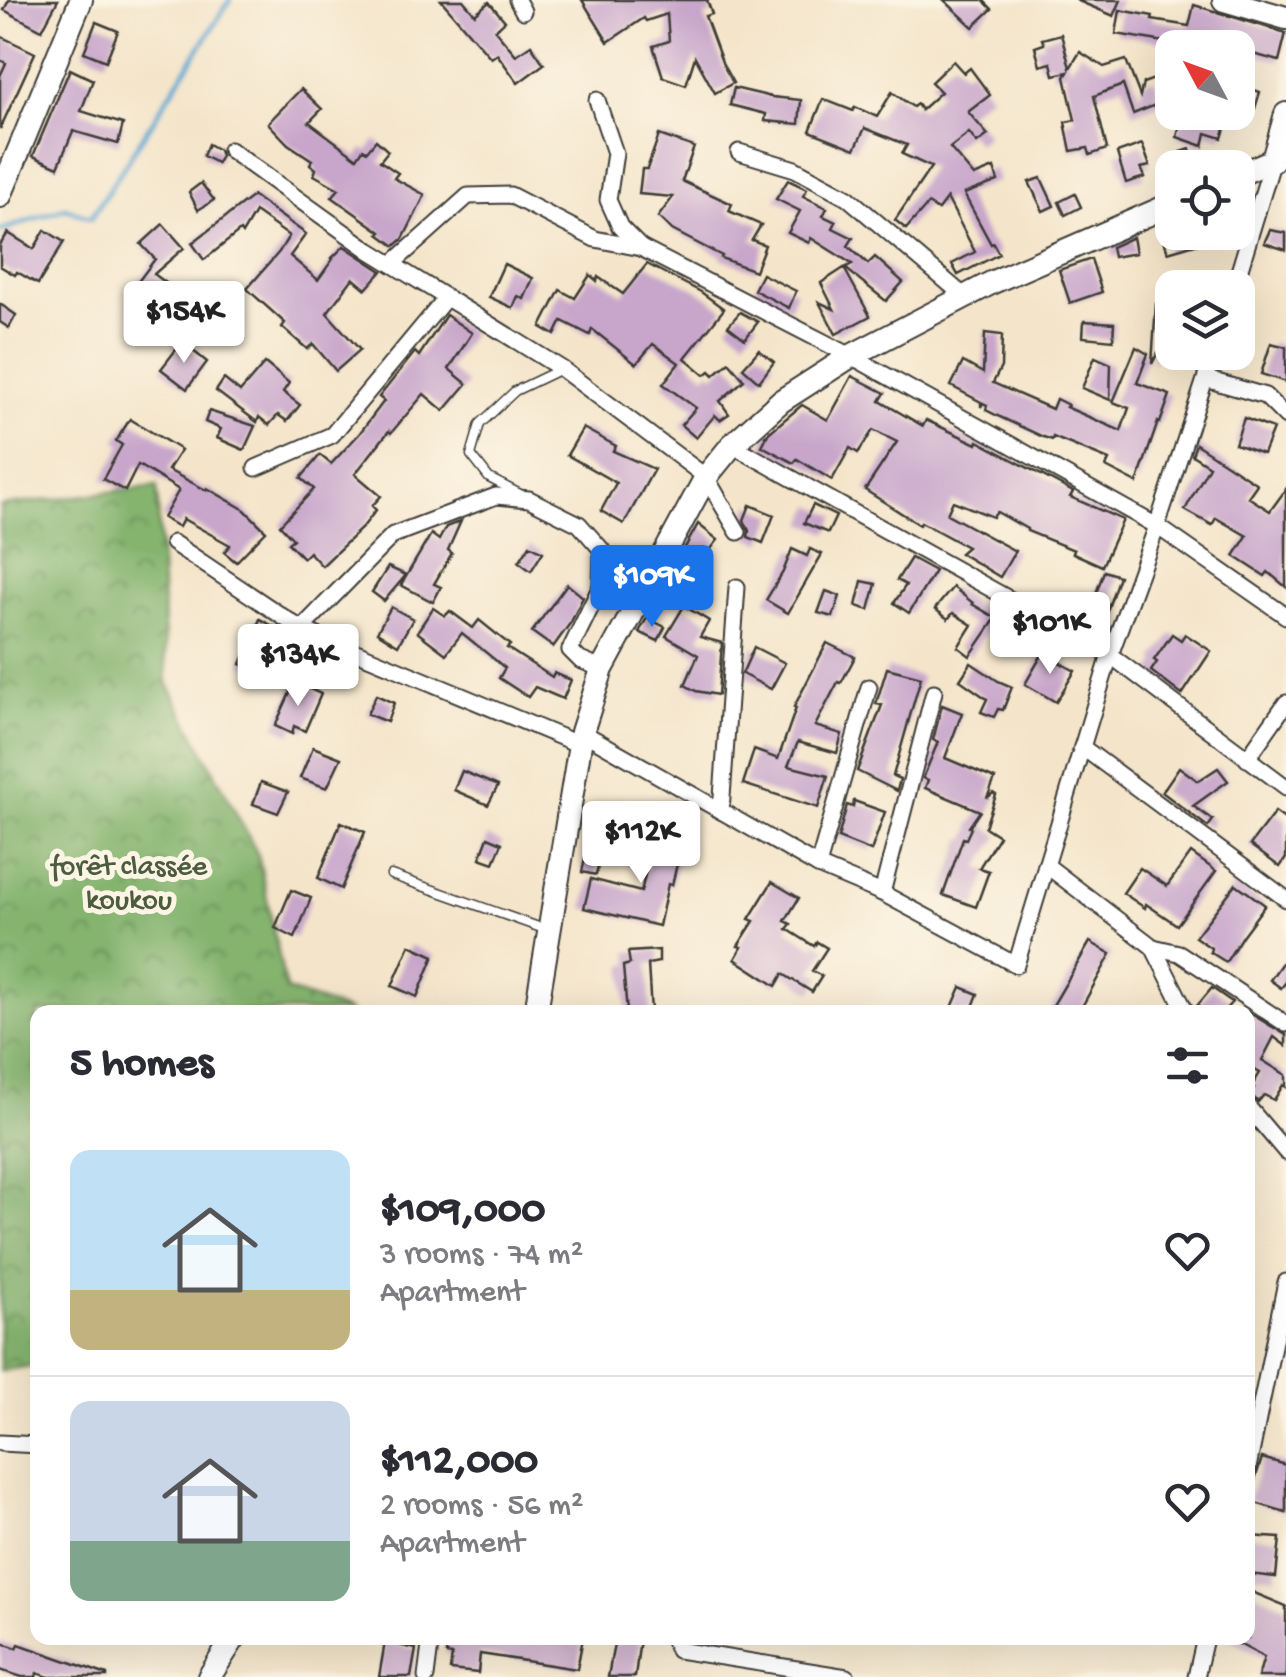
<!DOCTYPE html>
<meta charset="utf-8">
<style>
:root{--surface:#fff;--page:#f2f2f3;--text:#2b2b33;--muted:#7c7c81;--line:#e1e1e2;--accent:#1a73e8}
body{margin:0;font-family:"Gochi Hand",sans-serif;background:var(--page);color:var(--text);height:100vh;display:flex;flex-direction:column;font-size:38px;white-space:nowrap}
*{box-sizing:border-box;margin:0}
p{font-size:32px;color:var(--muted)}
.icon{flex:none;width:55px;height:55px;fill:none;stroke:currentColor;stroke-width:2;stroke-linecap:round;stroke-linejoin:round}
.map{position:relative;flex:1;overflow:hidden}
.drawer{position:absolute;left:30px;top:1005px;width:1225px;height:640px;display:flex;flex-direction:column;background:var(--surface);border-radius:20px;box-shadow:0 10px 40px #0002}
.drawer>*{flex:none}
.needle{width:65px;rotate:311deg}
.tools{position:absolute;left:1155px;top:30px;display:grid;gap:20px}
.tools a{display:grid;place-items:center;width:100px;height:100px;border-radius:20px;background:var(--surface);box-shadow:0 10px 40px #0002;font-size:50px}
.price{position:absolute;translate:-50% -85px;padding:0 22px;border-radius:10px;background:#fff;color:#222;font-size:32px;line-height:65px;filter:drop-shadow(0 2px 5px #0008)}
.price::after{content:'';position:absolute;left:50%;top:60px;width:30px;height:22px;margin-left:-15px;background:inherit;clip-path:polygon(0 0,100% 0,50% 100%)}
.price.on{background:var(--accent);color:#fff}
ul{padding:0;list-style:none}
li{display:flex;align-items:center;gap:30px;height:250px;padding:0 40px}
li+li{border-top:2px solid var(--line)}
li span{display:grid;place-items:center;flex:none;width:280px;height:200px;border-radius:20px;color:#555}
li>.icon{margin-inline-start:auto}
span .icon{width:120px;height:120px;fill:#fffc;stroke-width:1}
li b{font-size:42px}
h2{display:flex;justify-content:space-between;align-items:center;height:120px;padding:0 40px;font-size:42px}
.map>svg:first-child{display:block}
</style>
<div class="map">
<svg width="1286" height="1677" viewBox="0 0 1286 1677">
<defs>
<pattern id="forest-crowns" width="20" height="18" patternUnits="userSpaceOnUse" patternTransform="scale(2.5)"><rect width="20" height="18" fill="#84b46e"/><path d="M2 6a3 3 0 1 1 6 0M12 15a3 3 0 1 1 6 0" fill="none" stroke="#6b925a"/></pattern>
</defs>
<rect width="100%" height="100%" fill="#fcf5e5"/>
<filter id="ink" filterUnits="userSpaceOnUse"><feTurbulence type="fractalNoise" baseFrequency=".01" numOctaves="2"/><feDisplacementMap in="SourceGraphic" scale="20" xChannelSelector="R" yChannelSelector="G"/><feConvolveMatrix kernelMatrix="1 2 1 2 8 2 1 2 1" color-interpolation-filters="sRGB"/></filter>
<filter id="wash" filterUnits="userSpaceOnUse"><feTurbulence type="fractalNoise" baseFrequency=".0048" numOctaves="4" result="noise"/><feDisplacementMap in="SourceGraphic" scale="40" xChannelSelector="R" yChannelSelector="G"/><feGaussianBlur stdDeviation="2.25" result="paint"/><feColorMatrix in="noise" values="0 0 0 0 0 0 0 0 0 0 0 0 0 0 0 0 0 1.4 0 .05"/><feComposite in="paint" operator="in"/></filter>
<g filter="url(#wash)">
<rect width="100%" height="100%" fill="#f4e5ca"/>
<polygon fill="url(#forest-crowns)" stroke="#506845" stroke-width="2.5" points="157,486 167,682 258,855 286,990 351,1012 38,1012 37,1365 0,1371 0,506"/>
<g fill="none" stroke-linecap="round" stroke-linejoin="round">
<polyline stroke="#57a5d1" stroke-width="5" points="0,231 65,208 91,218 230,0"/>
</g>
<g id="blocks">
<g fill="#c8a6cb">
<polygon points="9,0 58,0 42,30 4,10"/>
<polygon points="441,0 463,0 475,14 489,2 505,21 495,30 516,55 531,45 544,64 518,83 497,54 491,58"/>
<polygon points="582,0 707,0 712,14 705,16 723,65 733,83 715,93 695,57 686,85 663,77 653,46 669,41 667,14 646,21 644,18 608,42"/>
<polygon points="944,0 983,0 992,9 973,27"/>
<polygon points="1076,0 1121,0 1114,16"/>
<polygon points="1194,5 1286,33 1279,61 1238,50 1238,48 1217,48 1178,38 1177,44 1116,34 1120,10 1153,16 1152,20 1189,26"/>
<polygon points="96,22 118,31 106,61 84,52"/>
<polygon points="1061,34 1070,68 1080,52 1104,67 1126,60 1140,96 1143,83 1154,79 1163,102 1133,114 1123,85 1094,96 1107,149 1090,155 1088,148 1071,151 1065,122 1075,120 1065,77 1068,72 1054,75 1051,63 1040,66 1035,47 1044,44 1042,39"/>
<polygon points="0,36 35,53 0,129 0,76 6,63 0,60"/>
<polygon points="953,61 964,73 970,68 990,95 968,112 988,135 977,143 969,133 950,148 974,176 994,168 998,181 964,194 991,244 993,243 999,254 958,275 952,264 975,252 947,198 938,210 928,204 906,229 895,220 931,167 902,154 907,145 865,128 855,149 810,131 823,99 853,111 855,107 877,117 892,92 913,107 917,104 921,110 941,92 931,82"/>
<polygon points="70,69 93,80 81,111 123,124 118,144 73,131 58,167 33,156"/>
<polygon points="1238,84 1260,92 1252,118 1238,111"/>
<polygon points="734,88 772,97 801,100 799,124 765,121 766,114 730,105"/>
<polygon points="301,89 322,109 309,122 357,158 363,149 367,151 376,140 388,151 380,161 398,173 394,178 425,195 403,239 395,246 379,234 381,232 332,197 339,189 314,175 316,169 310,164 312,160 288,144 268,123"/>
<polygon points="1183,112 1230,112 1222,138 1206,133 1203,146 1177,137"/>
<polygon points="659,135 694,147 682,181 732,204 729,211 761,225 752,240 765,245 755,271 721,258 722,256 672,230 658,217 673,197 639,194 642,169 647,169"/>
<polygon points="208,144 219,150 221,156 217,163 203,156"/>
<polygon points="1142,144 1150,166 1141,168 1145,177 1126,183 1117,153"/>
<polygon points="1190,149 1196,168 1177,168 1172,155"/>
<polygon points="1041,178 1054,206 1043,211 1029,182"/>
<polygon points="788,180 807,189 803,196 827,208 823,216 836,222 833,228 853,238 848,246 868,264 875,257 903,282 886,301 845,268 852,264 811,238 809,243 788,233 800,211 776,199"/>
<polygon points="201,183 214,200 198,210 189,192"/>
<polygon points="1075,194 1081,207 1065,215 1059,202"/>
<polygon points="253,196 306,234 290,256 318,280 333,259 332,258 344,246 382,271 366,289 353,278 327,313 360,350 336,371 313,344 307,349 282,327 285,323 247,289 279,252 289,236 255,212 242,234 240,231 204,260 192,243"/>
<polygon points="163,224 184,248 154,274 173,288 159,306 134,287 155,259 141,244"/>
<polygon points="45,230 64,242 38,284 17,272 15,275 0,266 0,245 8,233 34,249"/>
<polygon points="1270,230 1286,233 1286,250 1264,243"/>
<polygon points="1161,232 1222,232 1222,236 1168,252"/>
<polygon points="1133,237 1136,253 1113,257 1111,247"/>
<polygon points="1091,259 1102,292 1070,303 1059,270"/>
<polygon points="504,264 533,278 524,299 518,296 513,308 489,297"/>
<polygon points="647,264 701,292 724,309 685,358 705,375 710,371 714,375 729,362 744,380 720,401 729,414 720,420 715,415 696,438 681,425 696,408 663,384 679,363 653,344 636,364 592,329 590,335 562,321 555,335 541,327 560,290 575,298 590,275 597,281 598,277 623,294"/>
<polygon points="844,268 870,316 836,334 819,302 834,309 821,283"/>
<polygon points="762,274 796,291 789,308 754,290"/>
<polygon points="0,304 16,315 9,328 0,322"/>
<polygon points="1156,304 1172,305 1172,337 1166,337 1152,364"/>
<polygon points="740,312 758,322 745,339 728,326"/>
<polygon points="446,315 472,333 449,369 467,384 444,411 424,394 391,433 389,431 355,474 381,496 372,506 376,510 363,527 322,566 309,552 303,558 288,543 293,539 280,525 314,489 301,478 320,455 331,464 359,434 384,401 379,397 415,352 419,356"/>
<polygon points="1084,321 1114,323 1113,340 1083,337"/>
<polygon points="985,333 1002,335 1001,367 993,383 1052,409 1056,399 1068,405 1066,407 1121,431 1129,408 1113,402 1136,347 1148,354 1137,383 1170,395 1160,423 1158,422 1137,483 1106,467 1109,460 1053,437 1052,440 1041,436 1000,417 986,410 987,405 983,403 981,407 981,402 951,386 963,362 983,373"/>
<polygon points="182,342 207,362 187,389 161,369"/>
<polygon points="1271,343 1286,347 1286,382 1261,374"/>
<polygon points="759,350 774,362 759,382 743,368"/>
<polygon points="1095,357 1111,364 1110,400 1082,388"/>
<polygon points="265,363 289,383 283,392 300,405 287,421 278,415 269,425 259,417 257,422 216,391 224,379 240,392"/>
<polygon points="852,376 885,393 880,401 923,426 926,420 977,444 978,441 1073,492 1070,497 1123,520 1102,566 1073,553 1074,550 1027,531 1027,529 997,512 993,517 953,501 947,514 1015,551 1000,577 960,553 967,547 921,522 920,525 865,490 897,442 873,430 858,453 850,448 832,480 797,459 794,463 762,446 767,436 765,436 802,405 828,420"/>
<polygon points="209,411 255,426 244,450 217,438 221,429 205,422"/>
<polygon points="1244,418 1273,429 1263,454 1235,444"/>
<polygon points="130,419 181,450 168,470 206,490 207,488 245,510 266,531 236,562 224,552 230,545 183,519 179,527 163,518 179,490 150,472 138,465 125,491 103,479 122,445 116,441"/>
<polygon points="583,428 616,446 613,451 654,469 624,524 601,511 616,483 567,455"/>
<polygon points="1196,444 1257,484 1248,497 1270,511 1286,489 1286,587 1268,572 1265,576 1234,556 1247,536 1216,518 1212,525 1185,510 1209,466 1192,455"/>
<polygon points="750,505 774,515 763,543 748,537 749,531 744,520"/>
<polygon points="813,505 836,516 828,533 804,523"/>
<polygon points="461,521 448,550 452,553 434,584 441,587 433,602 401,585 431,534 439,540 446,527"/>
<polygon points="698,524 718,540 692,573 688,571 681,581 670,575"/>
<polygon points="530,545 543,552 531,571 519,562"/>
<polygon points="792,549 807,556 810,549 822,554 788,613 766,600 783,572"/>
<polygon points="911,558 935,571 909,613 894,603 906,585 897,580"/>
<polygon points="388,567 406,575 384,601 372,592"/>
<polygon points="1104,571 1119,576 1099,634 1084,627"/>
<polygon points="862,581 876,584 869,610 856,606"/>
<polygon points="567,584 583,597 571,622 553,647 532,632"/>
<polygon points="953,587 973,603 972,604 996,618 970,656 958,647 972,625 953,613 948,619 935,609"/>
<polygon points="826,591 840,596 833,617 818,613"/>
<polygon points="684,606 709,621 700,637 722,643 718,695 696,691 685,685 698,655 666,636"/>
<polygon points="391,607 413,619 398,645 377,632"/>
<polygon points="433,608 445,616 450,611 473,628 479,620 510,645 507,648 552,677 554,673 571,680 563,699 535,687 528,697 499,678 505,668 462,633 446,654 417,632"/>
<polygon points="647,618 665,627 658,641 639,632"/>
<polygon points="260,619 297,639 341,658 336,673 282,649 270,677 241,664"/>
<polygon points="1172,634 1181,640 1185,634 1211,651 1182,695 1151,671 1157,662 1154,660"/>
<polygon points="827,643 855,657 841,683 838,682 815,726 842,734 837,753 798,742 788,766 828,776 818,808 743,784 754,750 778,759 796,708 794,707"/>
<polygon points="754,647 785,663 771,689 742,674"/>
<polygon points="1043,653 1075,671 1056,702 1025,684"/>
<polygon points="971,663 998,681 1012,687 1003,710 998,709 994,717 981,712 987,699 960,680"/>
<polygon points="887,668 921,677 893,776 900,779 897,791 857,771 882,705 876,704"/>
<polygon points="295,682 321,694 305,731 294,726 292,734 275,726"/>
<polygon points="376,695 394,703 387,722 367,714"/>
<polygon points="942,705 962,713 945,758 995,779 987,798 993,793 996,795 985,827 999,836 979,868 989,871 976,907 943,895 963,838 966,839 971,828 969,827 980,811 925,788 928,780 923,778 938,742 933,740"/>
<polygon points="313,747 341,758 327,788 300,778"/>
<polygon points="1179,767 1198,781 1218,768 1228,781 1193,806 1213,820 1208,827 1162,792"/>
<polygon points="462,771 498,786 488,805 454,790"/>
<polygon points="261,782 288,792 278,813 253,804"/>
<polygon points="854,801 885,812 871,851 838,838 847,805 853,807"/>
<polygon points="596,810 610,813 596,875 582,872"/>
<polygon points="1275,812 1286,820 1286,858 1280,867 1250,845"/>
<polygon points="341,822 365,832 341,889 318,878"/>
<polygon points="655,833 683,839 672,885 668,884 659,926 584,908 591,879 641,892"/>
<polygon points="488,837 502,843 494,863 480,858"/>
<polygon points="1191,853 1216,871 1177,925 1146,904 1145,908 1123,893 1140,868 1167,886"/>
<polygon points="772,882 799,898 785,921 791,924 787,929 814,946 817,942 827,948 812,971 822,976 812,992 783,974 776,986 735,959 742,947 738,946 754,921 749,919"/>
<polygon points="1236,884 1265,905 1242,936 1226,962 1210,952 1211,948 1195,937"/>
<polygon points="291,890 311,898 295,938 275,928"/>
<polygon points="1090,942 1111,954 1079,1012 1049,1012"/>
<polygon points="410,945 434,956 417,997 392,986"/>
<polygon points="659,950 659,962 648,964 651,1012 627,1012 623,966 630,964 628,952"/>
<polygon points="1286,957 1286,982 1281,988 1270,980"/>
<polygon points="961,987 978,994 971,1012 950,1012"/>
<polygon points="1212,988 1232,1002 1223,1012 1197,1012 1196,1007"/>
<polygon points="1248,1012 1286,1035 1286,1046 1274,1037 1262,1060 1286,1075 1286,1087 1283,1085 1274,1100 1264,1095 1258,1102 1250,1094 1254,1088 1252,1086 1260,1073 1248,1066"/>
<polygon points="1262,1458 1286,1465 1286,1512 1248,1501"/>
<polygon points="1248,1536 1280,1538 1276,1577 1248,1574"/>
<polygon points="1252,1592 1286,1606 1286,1677 1258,1677 1264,1657 1227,1638 1248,1638 1248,1602"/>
<polygon points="448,1638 583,1638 577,1669 480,1654 478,1673 450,1670 452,1655 446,1654"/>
<polygon points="615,1638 640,1639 635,1677 608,1677"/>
<polygon points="0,1642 17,1648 19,1644 107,1675 107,1677 49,1677 37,1673 36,1677 22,1677 0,1670"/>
<polygon points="385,1642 416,1649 411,1677 379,1677"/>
</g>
</g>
</g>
<g filter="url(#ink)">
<use href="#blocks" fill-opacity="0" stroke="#3c3a36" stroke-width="2.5"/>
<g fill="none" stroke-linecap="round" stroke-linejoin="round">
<g stroke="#3c3a36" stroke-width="11">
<g id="lane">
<polyline points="520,494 489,478 471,455 480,424 515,391 561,369"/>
<polyline points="391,875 547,930"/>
</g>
</g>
<g stroke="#3c3a36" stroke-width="19">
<g id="street">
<polyline points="517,0 523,11"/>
<polyline points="597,100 615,153 608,200 620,227 641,248"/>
<polyline points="230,150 369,250 562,369 706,477 738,532"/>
<polyline points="739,152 795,169 847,197 965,297"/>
<polyline points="392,264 468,196 510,195 595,239 641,248 851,356 1157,526 1286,616"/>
<polyline points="1234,288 1273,160"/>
<polyline points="1206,379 1265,396 1286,417"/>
<polyline points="732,445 1110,655 1286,787"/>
<polyline points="256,468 332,435 446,298"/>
<polyline points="173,543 301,629 580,745"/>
<polyline points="301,629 393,535 496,496 529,499 579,524 602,550 601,586 570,650 580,660 602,669"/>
<polyline points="582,732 818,866 882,893 1016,965 1110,655 1157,526 1214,352"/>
<polyline points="1082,747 1286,899"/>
<polyline points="1247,759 1286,703"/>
<polyline points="721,811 737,587"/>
<polyline points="1046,865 1153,947 1186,1012"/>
<polyline points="818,866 869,687"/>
<polyline points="882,893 934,692"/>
<polyline points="1153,947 1179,953 1286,1024"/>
<polyline points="1248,1107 1286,1152"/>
<polyline points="0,1443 38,1445"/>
<polyline points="1248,1468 1286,1282"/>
<polyline points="673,1638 678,1650 847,1677"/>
<polyline points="426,1677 431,1638"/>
<polyline points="1196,1677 1205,1638"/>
</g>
</g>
<g stroke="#3c3a36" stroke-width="26">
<g id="secondary">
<polyline points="1224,0 1286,18"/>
<polyline points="1238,175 1273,160 1286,114"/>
<polyline points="0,196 81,0"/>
<polyline points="536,1012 582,732 602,669 706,477 732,445 781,401 851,356 993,282 1172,204"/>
<polyline points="209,1677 234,1638"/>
</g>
</g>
<use href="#lane" stroke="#fff" stroke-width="8"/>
<use href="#street" stroke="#fff" stroke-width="15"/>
<use href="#secondary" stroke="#fff" stroke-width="22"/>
</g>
</g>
<g text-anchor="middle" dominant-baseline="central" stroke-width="10" stroke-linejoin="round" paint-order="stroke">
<g font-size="30" fill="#4c5c3f" stroke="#fcf5e5">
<text x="129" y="868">forêt classée<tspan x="129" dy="34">koukou</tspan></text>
</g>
</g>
</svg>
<div class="tools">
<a><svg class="needle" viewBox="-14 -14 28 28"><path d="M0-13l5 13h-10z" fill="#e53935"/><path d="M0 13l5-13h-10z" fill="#7c7c81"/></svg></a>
<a><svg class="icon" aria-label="locate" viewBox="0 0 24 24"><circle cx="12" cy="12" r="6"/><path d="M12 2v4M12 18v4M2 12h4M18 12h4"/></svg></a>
<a><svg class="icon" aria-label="layers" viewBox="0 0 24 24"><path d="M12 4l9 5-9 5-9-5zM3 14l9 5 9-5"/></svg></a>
</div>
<b class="price" style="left:184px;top:366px">$154K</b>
<b class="price on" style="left:652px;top:630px">$109K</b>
<b class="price" style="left:1050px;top:677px">$101K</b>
<b class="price" style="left:298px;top:709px">$134K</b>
<b class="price" style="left:641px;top:886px">$112K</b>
<section class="drawer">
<h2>5 homes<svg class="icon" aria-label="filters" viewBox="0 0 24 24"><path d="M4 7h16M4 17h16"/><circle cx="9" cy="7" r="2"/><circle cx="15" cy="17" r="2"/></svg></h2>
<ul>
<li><span style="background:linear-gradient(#bfe0f5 70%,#c2b280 0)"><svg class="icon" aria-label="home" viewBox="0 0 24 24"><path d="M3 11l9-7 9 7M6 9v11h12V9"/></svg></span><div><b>$109,000</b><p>3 rooms · 74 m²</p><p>Apartment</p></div><svg class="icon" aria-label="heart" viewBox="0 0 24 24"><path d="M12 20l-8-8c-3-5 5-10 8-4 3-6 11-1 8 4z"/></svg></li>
<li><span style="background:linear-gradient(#c9d6e8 70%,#7fa58c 0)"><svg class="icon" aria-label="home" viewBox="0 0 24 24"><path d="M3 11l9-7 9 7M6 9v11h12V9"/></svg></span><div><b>$112,000</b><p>2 rooms · 56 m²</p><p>Apartment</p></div><svg class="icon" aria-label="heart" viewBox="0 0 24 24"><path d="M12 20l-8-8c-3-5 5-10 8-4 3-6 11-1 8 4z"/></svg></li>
</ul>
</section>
</div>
